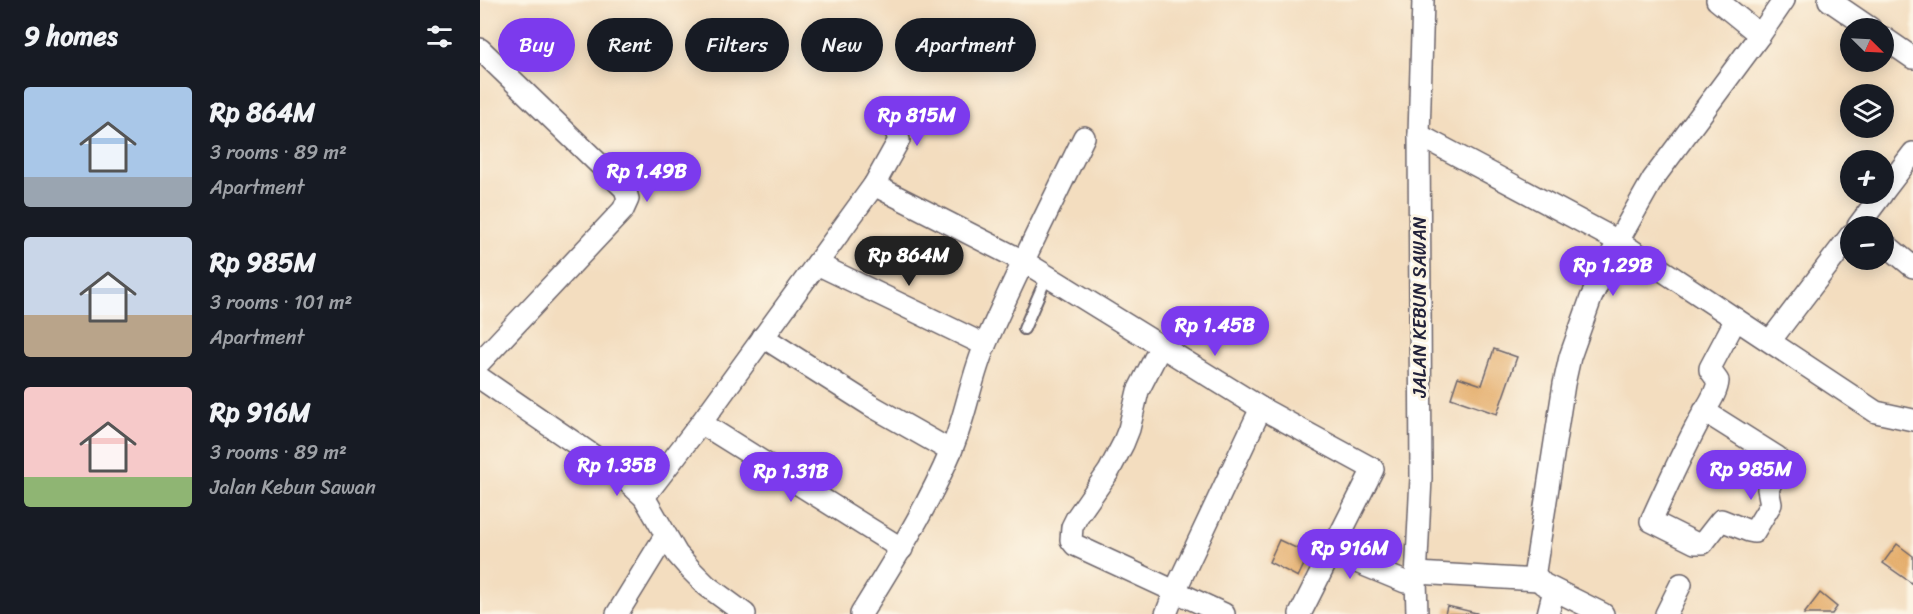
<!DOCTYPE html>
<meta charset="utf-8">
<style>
:root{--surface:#171b24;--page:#242831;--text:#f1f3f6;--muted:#9ea1a6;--accent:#7c3aed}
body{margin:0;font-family:Sriracha,sans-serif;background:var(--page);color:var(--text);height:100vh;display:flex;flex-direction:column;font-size:22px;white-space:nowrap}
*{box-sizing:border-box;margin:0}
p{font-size:20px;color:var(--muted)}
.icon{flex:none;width:33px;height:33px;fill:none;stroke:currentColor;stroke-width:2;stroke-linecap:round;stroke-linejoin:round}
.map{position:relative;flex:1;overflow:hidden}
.sheet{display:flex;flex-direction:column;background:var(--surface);width:480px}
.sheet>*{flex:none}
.top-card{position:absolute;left:18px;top:18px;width:570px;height:54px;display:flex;gap:12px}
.needle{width:39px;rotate:114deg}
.buttons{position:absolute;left:1360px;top:18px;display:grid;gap:12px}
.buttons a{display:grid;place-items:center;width:54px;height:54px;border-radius:50%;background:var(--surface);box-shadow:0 3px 15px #0003;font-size:30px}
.price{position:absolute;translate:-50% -51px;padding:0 14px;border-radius:21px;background:var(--accent);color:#fff;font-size:20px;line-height:39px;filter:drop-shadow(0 2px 3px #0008)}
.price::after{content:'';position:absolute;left:50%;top:36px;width:18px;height:14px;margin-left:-9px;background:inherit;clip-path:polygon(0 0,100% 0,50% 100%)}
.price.active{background:#222;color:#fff}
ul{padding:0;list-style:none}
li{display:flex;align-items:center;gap:18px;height:150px;padding:0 24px}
li span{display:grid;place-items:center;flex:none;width:168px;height:120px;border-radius:6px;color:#555}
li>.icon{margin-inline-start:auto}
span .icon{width:72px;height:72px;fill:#fffc;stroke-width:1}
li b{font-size:26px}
h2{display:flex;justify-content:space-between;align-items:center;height:72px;padding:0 24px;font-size:26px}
.tag{padding:0 21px;border-radius:27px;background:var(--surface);box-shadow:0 3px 15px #0003;font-size:21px;line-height:54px}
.tag.active{background:var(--accent);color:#fff}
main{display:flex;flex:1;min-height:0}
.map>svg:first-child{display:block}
</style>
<main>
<section class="sheet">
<h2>9 homes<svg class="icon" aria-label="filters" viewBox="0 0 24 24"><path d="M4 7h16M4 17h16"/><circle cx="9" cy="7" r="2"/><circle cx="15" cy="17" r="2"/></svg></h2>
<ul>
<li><span style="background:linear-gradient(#a9c7e8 75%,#9aa5b1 0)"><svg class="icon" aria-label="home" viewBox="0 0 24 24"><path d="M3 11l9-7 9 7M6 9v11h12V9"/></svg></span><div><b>Rp 864M</b><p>3 rooms · 89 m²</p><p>Apartment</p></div></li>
<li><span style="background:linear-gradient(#c9d6e8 65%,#b9a48a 0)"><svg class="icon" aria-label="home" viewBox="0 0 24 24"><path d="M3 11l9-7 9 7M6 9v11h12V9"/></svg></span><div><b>Rp 985M</b><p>3 rooms · 101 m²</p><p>Apartment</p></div></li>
<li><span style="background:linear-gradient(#f6c9c9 75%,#8fb573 0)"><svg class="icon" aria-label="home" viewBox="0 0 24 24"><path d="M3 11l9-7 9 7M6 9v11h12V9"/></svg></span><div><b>Rp 916M</b><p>3 rooms · 89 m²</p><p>Jalan Kebun Sawan</p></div></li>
</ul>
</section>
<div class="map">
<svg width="1433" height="614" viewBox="0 0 1433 614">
<rect width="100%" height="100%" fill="#fcf5e5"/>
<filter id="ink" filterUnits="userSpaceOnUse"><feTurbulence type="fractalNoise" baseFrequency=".0167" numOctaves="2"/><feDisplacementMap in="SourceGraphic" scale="12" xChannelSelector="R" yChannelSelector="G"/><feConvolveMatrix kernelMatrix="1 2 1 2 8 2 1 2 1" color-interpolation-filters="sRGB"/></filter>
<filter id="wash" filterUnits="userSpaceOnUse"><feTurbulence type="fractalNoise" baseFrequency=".008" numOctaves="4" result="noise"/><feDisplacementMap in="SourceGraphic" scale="24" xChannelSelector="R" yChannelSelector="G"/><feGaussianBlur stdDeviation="1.35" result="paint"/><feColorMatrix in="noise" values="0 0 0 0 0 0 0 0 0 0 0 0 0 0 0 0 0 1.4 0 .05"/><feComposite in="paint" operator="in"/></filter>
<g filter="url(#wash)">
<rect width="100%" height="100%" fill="#f3ddbf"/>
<g id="blocks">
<g fill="#e4ac69">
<polygon points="1014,349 1037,357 1017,414 971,398 978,377 1002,385"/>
<polygon points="799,540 829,554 818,577 789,562"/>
<polygon points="1417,544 1433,556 1433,584 1403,563"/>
<polygon points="1340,593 1357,607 1352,614 1324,614"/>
<polygon points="967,606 997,613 997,614 965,614"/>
</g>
</g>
</g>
<g filter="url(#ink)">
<use href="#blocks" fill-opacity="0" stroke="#6b6369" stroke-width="1.5"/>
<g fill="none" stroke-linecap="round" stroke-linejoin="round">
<g stroke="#6b6369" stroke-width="14">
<polyline id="service" points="544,329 567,276"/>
</g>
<g stroke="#6b6369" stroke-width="24">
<g id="minor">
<polyline points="1237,0 1280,35"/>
<polyline points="1349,0 1390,28"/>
<polyline points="1404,38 1433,58"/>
<polyline points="0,49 145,189 148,199 143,210 0,362"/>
<polyline points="939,135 1138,241 1396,412 1433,420"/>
<polyline points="394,185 543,261 781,408 893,469 820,614"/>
<polyline points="1404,191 1433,153"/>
<polyline points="1378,226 1402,194"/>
<polyline points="1404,243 1433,267"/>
<polyline points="337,264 505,345"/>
<polyline points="283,337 390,405 471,451"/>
<polyline points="1290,341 1371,235"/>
<polyline points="681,346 658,391 649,429 643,444 629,471 597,517 592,527 591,540 595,545 744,614"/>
<polyline points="0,378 137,472 164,497 197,554 212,571 227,586 265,614"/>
<path d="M1224 411 1297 457 1301 463 1288 489 1291 504 1274 532 1269 531 1241 520 1223 543H1215L1171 521C1186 488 1201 455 1218 423 1224 410 1237 395 1238 381L1230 370V368L1256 319"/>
<polyline points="221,423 422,549"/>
<polyline points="164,497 221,423 394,185 419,140 415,129 402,121"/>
<polyline points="850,551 925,582 936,579"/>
<polyline points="937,573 1058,580"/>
<polyline points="137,614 185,536"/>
<path d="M381 614C414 561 447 508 471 451 486 416 491 377 506 343 536 273 571 205 604 137"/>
<polyline points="686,614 695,591 781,408"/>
<polyline points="937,614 936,579 941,478 939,135 943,0"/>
<polyline points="1068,614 1074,590"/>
<polyline points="1123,614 1063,584 1056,576 1055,571 1084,384 1090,357 1111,298 1138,241 1173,179 1280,35 1304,0"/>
<polyline points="1186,614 1201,584"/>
</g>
</g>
<use href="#service" stroke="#fff" stroke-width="10"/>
<use href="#minor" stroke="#fff" stroke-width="21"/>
</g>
</g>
<g text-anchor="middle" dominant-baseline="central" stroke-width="6" stroke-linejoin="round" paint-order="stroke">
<g font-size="18" fill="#22223b" stroke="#fcf5e5">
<text transform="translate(940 307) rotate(-90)">JALAN KEBUN SAWAN</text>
</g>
</g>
</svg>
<div class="buttons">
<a><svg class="needle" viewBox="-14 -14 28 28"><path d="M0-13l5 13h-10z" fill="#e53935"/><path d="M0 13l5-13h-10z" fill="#9ea1a6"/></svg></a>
<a><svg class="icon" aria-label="layers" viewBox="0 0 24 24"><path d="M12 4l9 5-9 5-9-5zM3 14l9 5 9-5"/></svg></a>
<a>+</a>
<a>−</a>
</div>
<b class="price" style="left:437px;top:147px">Rp 815M</b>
<b class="price" style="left:167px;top:203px">Rp 1.49B</b>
<b class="price active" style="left:429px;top:287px">Rp 864M</b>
<b class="price" style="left:1133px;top:297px">Rp 1.29B</b>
<b class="price" style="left:735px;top:357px">Rp 1.45B</b>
<b class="price" style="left:137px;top:497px">Rp 1.35B</b>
<b class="price" style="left:1271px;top:501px">Rp 985M</b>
<b class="price" style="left:311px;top:503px">Rp 1.31B</b>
<b class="price" style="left:870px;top:580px">Rp 916M</b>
<div class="top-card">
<a class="tag active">Buy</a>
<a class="tag">Rent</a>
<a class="tag">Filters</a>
<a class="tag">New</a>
<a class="tag">Apartment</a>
</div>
</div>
</main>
